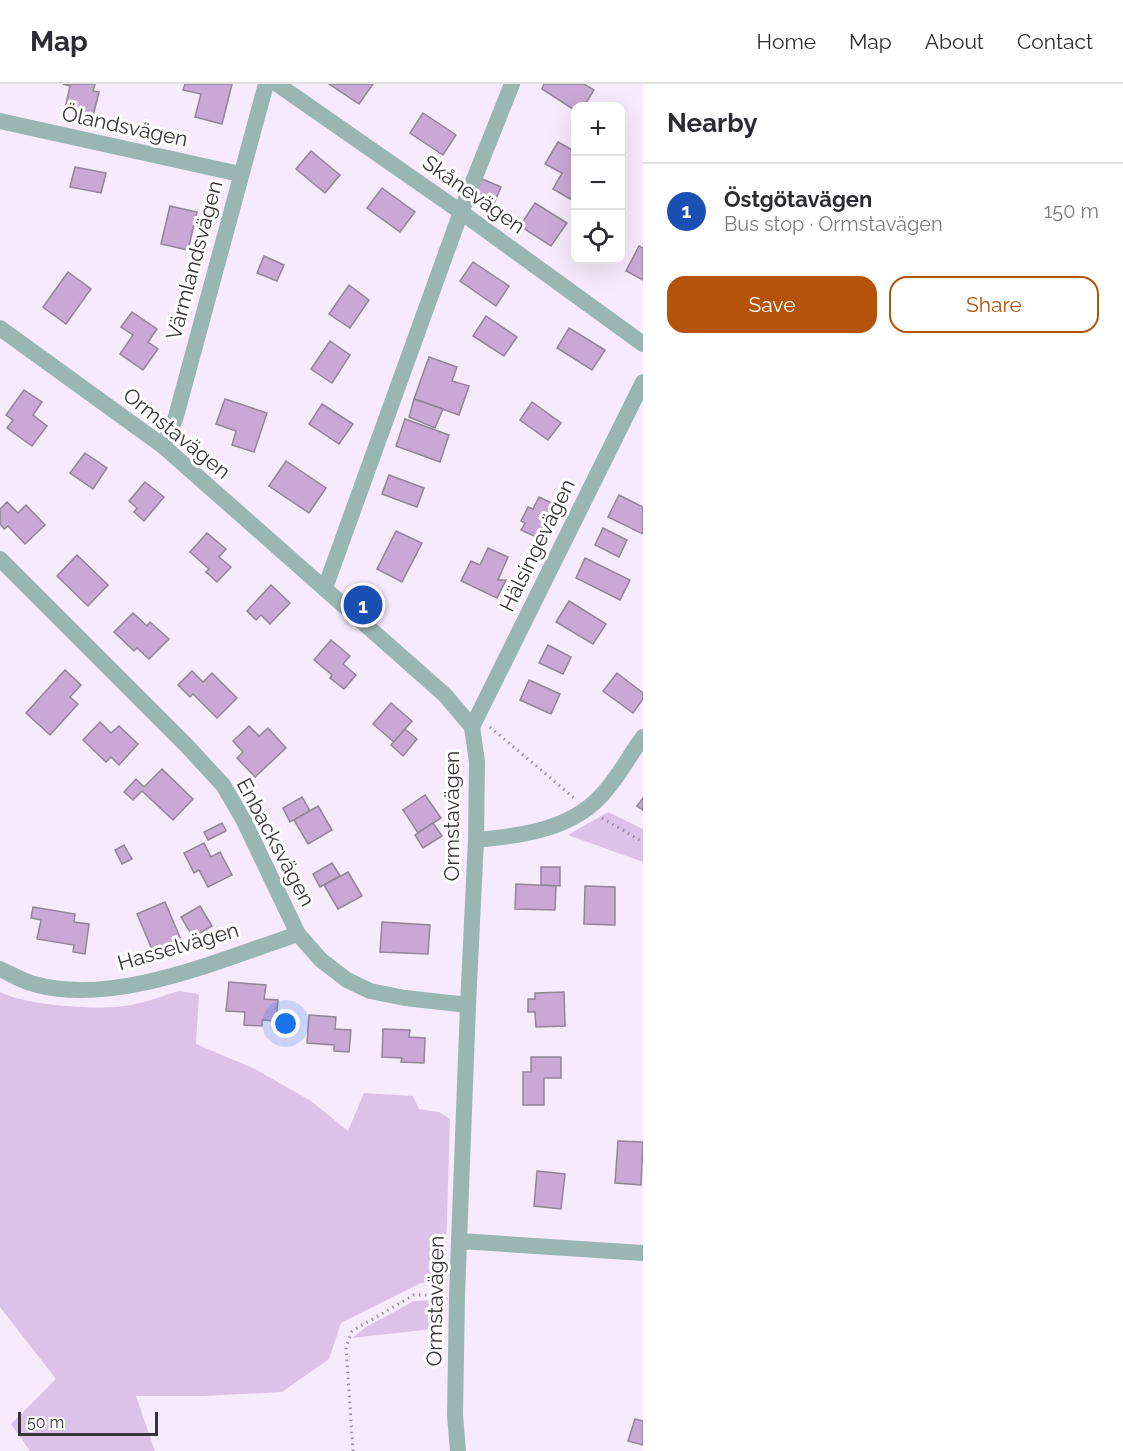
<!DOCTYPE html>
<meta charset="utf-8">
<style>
body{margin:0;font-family:Raleway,sans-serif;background:#f7f7f7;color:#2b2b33}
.controls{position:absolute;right:18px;top:18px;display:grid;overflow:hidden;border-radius:12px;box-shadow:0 6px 24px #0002}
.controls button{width:54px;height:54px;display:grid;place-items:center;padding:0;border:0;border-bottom:2px solid #e1e1e2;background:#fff;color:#2b2b33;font:30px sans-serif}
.scale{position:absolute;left:18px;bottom:15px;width:140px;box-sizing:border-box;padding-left:6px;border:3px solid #38333a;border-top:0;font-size:16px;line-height:21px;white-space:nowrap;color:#38333a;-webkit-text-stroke:4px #fff;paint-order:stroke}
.you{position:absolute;left:286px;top:940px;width:21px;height:21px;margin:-15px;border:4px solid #fff;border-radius:50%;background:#1a73e8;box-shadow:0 0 0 9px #1a73e833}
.badge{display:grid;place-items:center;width:39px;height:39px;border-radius:50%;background:#b45309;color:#fff;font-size:20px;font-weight:700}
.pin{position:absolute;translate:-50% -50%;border:3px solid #fff;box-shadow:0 2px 6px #0006}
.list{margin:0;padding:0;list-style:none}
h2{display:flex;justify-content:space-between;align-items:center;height:78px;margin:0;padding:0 24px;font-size:26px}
h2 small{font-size:20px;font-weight:400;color:#7c7c81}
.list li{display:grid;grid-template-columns:39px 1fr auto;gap:18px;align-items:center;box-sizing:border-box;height:96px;padding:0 24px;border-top:2px solid #e1e1e2}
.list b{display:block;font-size:22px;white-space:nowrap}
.list p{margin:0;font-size:20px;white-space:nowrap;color:#7c7c81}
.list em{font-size:20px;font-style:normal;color:#7c7c81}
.actions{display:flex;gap:12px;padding:18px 24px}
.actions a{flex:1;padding:14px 0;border:2px solid #b45309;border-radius:18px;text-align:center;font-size:21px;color:#b45309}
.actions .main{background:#b45309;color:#fff}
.icon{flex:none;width:33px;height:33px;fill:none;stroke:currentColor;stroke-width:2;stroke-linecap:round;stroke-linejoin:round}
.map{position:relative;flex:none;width:643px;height:1367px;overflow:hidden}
header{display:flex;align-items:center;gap:36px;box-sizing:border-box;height:84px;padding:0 30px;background:#fff;border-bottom:2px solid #e1e1e2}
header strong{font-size:28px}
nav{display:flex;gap:33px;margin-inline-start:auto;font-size:21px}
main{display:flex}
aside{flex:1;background:#fff}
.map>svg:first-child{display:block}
</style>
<header>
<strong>Map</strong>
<nav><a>Home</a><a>Map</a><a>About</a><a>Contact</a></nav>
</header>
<main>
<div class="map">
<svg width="643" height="1367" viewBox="0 0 643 1367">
<rect width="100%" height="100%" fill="#f7eafc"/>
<g fill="#dcc2e6">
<path d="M608,728L643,745V778L568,751Z"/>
<path d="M179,907L199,910L196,960L255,985L311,1017L348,1047L364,1009L413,1012L419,1025L439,1028L450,1035L445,1199H421L341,1239L329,1275L282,1308L203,1312H136L155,1367H30L11,1340L56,1295L0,1223V908C26,921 86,925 116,923C136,922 159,913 179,907Z"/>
<path d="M432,1216L439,1220L441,1244L352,1254L366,1243L414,1217Z"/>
</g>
<g fill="#c9a8d5" stroke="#918596" stroke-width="1.5">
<path d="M63,0H95L93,7L99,8L93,32L65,25L70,2Z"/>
<path d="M185,0H232L222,40L195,33L201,10L183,6Z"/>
<path d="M329,0H373L359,20Z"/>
<path d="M544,0H584L594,6L584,22H576V27L542,5Z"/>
<path d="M423,29L456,51L443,71L410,49Z"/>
<path d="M558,58L576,68V106L570,115L553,105L562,89L545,80Z"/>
<path d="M311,67L340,91L325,109L296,85Z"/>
<path d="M75,83L106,89L101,109L70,103Z"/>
<path d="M482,95L501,103L493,122L474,114Z"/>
<path d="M382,104L415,128L400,148L367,124Z"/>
<path d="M535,119L567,139L551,162L520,142Z"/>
<path d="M170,122L197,128L188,166L161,160Z"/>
<path d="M639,162L643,164V196L626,187Z"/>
<path d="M264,172L284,181L277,197L257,189Z"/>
<path d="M473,178L509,202L496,222L460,197Z"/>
<path d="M68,188L91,205L66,240L43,223Z"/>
<path d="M349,201L369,216L350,244L329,230Z"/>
<path d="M132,228L157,245L148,258L158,265L143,286L120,270L133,251L121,243Z"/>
<path d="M486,232L517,253L504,272L473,252Z"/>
<path d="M569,244L605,266L592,286L557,264Z"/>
<path d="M330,257L350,271L332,299L311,285Z"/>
<path d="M429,273L457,283L452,297L469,302L459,331L414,315Z"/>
<path d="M24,306L42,318L33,331L47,342L32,362L7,344L13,336L6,331Z"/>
<path d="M225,315L267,329L254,368L232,361L236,347L216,340Z"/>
<path d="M414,315L443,325L435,344L409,333Z"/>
<path d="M532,318L561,339L548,356L520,336Z"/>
<path d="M322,320L353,340L339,360L309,340Z"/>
<path d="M405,335L449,351L440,378L396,362Z"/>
<path d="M85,369L107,384L93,405L70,389Z"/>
<path d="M286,377L326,404L309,429L269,402Z"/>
<path d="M389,391L424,404L417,423L382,410Z"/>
<path d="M145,398L164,413L144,437L134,428L137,424L129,417Z"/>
<path d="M619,411L643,423V450L608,433Z"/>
<path d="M539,413L554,420L538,454L521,446L525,439L521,437L528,423L533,425Z"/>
<path d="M7,418L18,429L26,421L45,441L25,460L8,442L4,445L0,440V425Z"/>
<path d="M603,444L627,456L619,473L595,461Z"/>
<path d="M396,447L422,459L402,498L377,485Z"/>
<path d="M207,449L226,465L219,473L231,483L217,498L206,488L209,485L190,468Z"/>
<path d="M488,464L508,473L498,496H506L497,514L461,497L471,477L480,481Z"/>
<path d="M77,471L108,501L88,522L57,492Z"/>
<path d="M585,474L630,496L620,516L576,494Z"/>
<path d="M271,501L290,519L270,540L261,531L256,536L247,527Z"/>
<path d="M569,517L606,540L593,560L556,538Z"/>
<path d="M133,529L147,542L150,538L169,555L149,575L137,564L134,567L114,548Z"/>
<path d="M331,556L350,572L343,580L356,591L344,605L330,594L332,591L314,576Z"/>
<path d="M548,561L571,573L563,590L539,579Z"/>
<path d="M65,586L81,601L70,613L78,620L50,651L26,629Z"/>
<path d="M192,587L203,598L212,589L237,614L217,634L193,610L190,613L178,601Z"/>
<path d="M617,589L643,609V615L633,629L603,607Z"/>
<path d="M529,596L560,610L551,630L520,616Z"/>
<path d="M391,619L412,637L394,658L373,640Z"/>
<path d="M100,638L111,649L119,642L138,660L119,681L111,673L106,678L83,656Z"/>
<path d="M249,642L259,652L268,644L286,664L255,693L237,674L243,668L233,657Z"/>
<path d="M405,645L417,655L403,672L391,661Z"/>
<path d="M162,685L193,715L173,736L142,707L133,716L124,708L136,695L144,703Z"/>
<path d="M425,711L441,734L418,749L403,726Z"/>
<path d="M302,713L310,727L290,738L283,724Z"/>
<path d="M643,714V726L637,722Z"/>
<path d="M318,722L332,746L308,760L294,736Z"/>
<path d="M222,739L226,747L208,756L204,748Z"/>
<path d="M433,739L442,752L423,764L415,751Z"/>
<path d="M204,759L211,773L220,768L232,791L208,803L199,786L194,789L184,769Z"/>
<path d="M124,761L132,775L122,780L115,766Z"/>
<path d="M332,779L340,792L320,803L313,790Z"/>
<path d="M541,783H560V802L541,801Z"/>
<path d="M348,788L362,812L338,825L324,801Z"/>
<path d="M516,800L556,802L555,826L515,825Z"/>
<path d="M585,802L615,803V841L584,840Z"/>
<path d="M165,818L182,858L154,870L137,830Z"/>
<path d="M200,822L212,842L193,853L181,833Z"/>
<path d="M33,823L75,830L74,838L89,840L85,870L73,868L74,861L37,855L41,836L31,834Z"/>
<path d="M382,838L430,841L428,870L380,868Z"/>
<path d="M229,898L266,901L264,915L278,916L276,937L262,936V942L244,941L245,928L226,927Z"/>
<path d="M564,908L565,942L536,943L535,928H528V915H535V909Z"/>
<path d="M309,931L336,933L335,945L351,946L349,968L334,967V961L307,959Z"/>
<path d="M383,945L410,946L409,953L425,954L424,979L401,978L402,974L382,973Z"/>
<path d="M531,973H561V994H544V1021H523V988H531Z"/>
<path d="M618,1057L643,1058L641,1101L615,1099Z"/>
<path d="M537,1087L565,1090L561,1125L534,1122Z"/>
<path d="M635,1335L643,1337V1361L628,1357Z"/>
</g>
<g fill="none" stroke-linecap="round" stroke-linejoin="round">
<g stroke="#99909d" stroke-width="3" stroke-dasharray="1.5 4.5" stroke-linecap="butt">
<path d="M490,643L574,714"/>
<path d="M602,734L643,758"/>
<path d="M353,1367L346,1263L352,1247L414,1211H441"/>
</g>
<g stroke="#99b6b3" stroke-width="16">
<path d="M277,0L461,128L643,260"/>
<path d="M0,37L240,90"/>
<path d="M0,244L163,362L445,611L472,643L477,678L476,756L468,921L457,1211L455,1331L458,1367"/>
<path d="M163,362L175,336L266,0"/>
<path d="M0,475L187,662L223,701L243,735L298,850L321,876L347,896L370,907L405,914L468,921"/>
<path d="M325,504L461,128L512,0"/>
<path d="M472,643L643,298"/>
<path d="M476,756C519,752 569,746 600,713C617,696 629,672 643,653"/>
<path d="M0,885C11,890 22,897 34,900C115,923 222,875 298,850"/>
<path d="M459,1157L643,1169"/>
</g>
</g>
<g text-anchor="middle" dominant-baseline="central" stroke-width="6" stroke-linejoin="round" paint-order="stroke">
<g font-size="21" fill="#38333a" stroke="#fff">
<text transform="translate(125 42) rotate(12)">Ölandsvägen</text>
<text transform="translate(474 110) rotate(35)">Skånevägen</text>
<text transform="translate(194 176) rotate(-75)">Värmlandsvägen</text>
<text transform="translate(177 349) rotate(39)">Ormstavägen</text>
<text transform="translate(537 461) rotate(-64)">Hälsingevägen</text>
<text transform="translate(451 732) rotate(-90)">Ormstavägen</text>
<text transform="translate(276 758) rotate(62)">Enbacksvägen</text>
<text transform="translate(178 862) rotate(-16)">Hasselvägen</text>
<text transform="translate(435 1217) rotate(-89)">Ormstavägen</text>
</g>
</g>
</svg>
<div class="controls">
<button>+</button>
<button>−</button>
<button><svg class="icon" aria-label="locate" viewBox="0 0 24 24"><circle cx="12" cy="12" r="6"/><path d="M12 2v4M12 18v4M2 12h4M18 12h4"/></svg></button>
</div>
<div class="scale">50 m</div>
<div class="you"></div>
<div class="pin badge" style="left:363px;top:521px;background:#1a4fb4">1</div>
</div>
<aside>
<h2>Nearby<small></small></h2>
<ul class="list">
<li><span class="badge" style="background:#1a4fb4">1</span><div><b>Östgötavägen</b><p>Bus stop · Ormstavägen</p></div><em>150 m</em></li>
</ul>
<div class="actions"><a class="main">Save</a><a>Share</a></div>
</aside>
</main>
